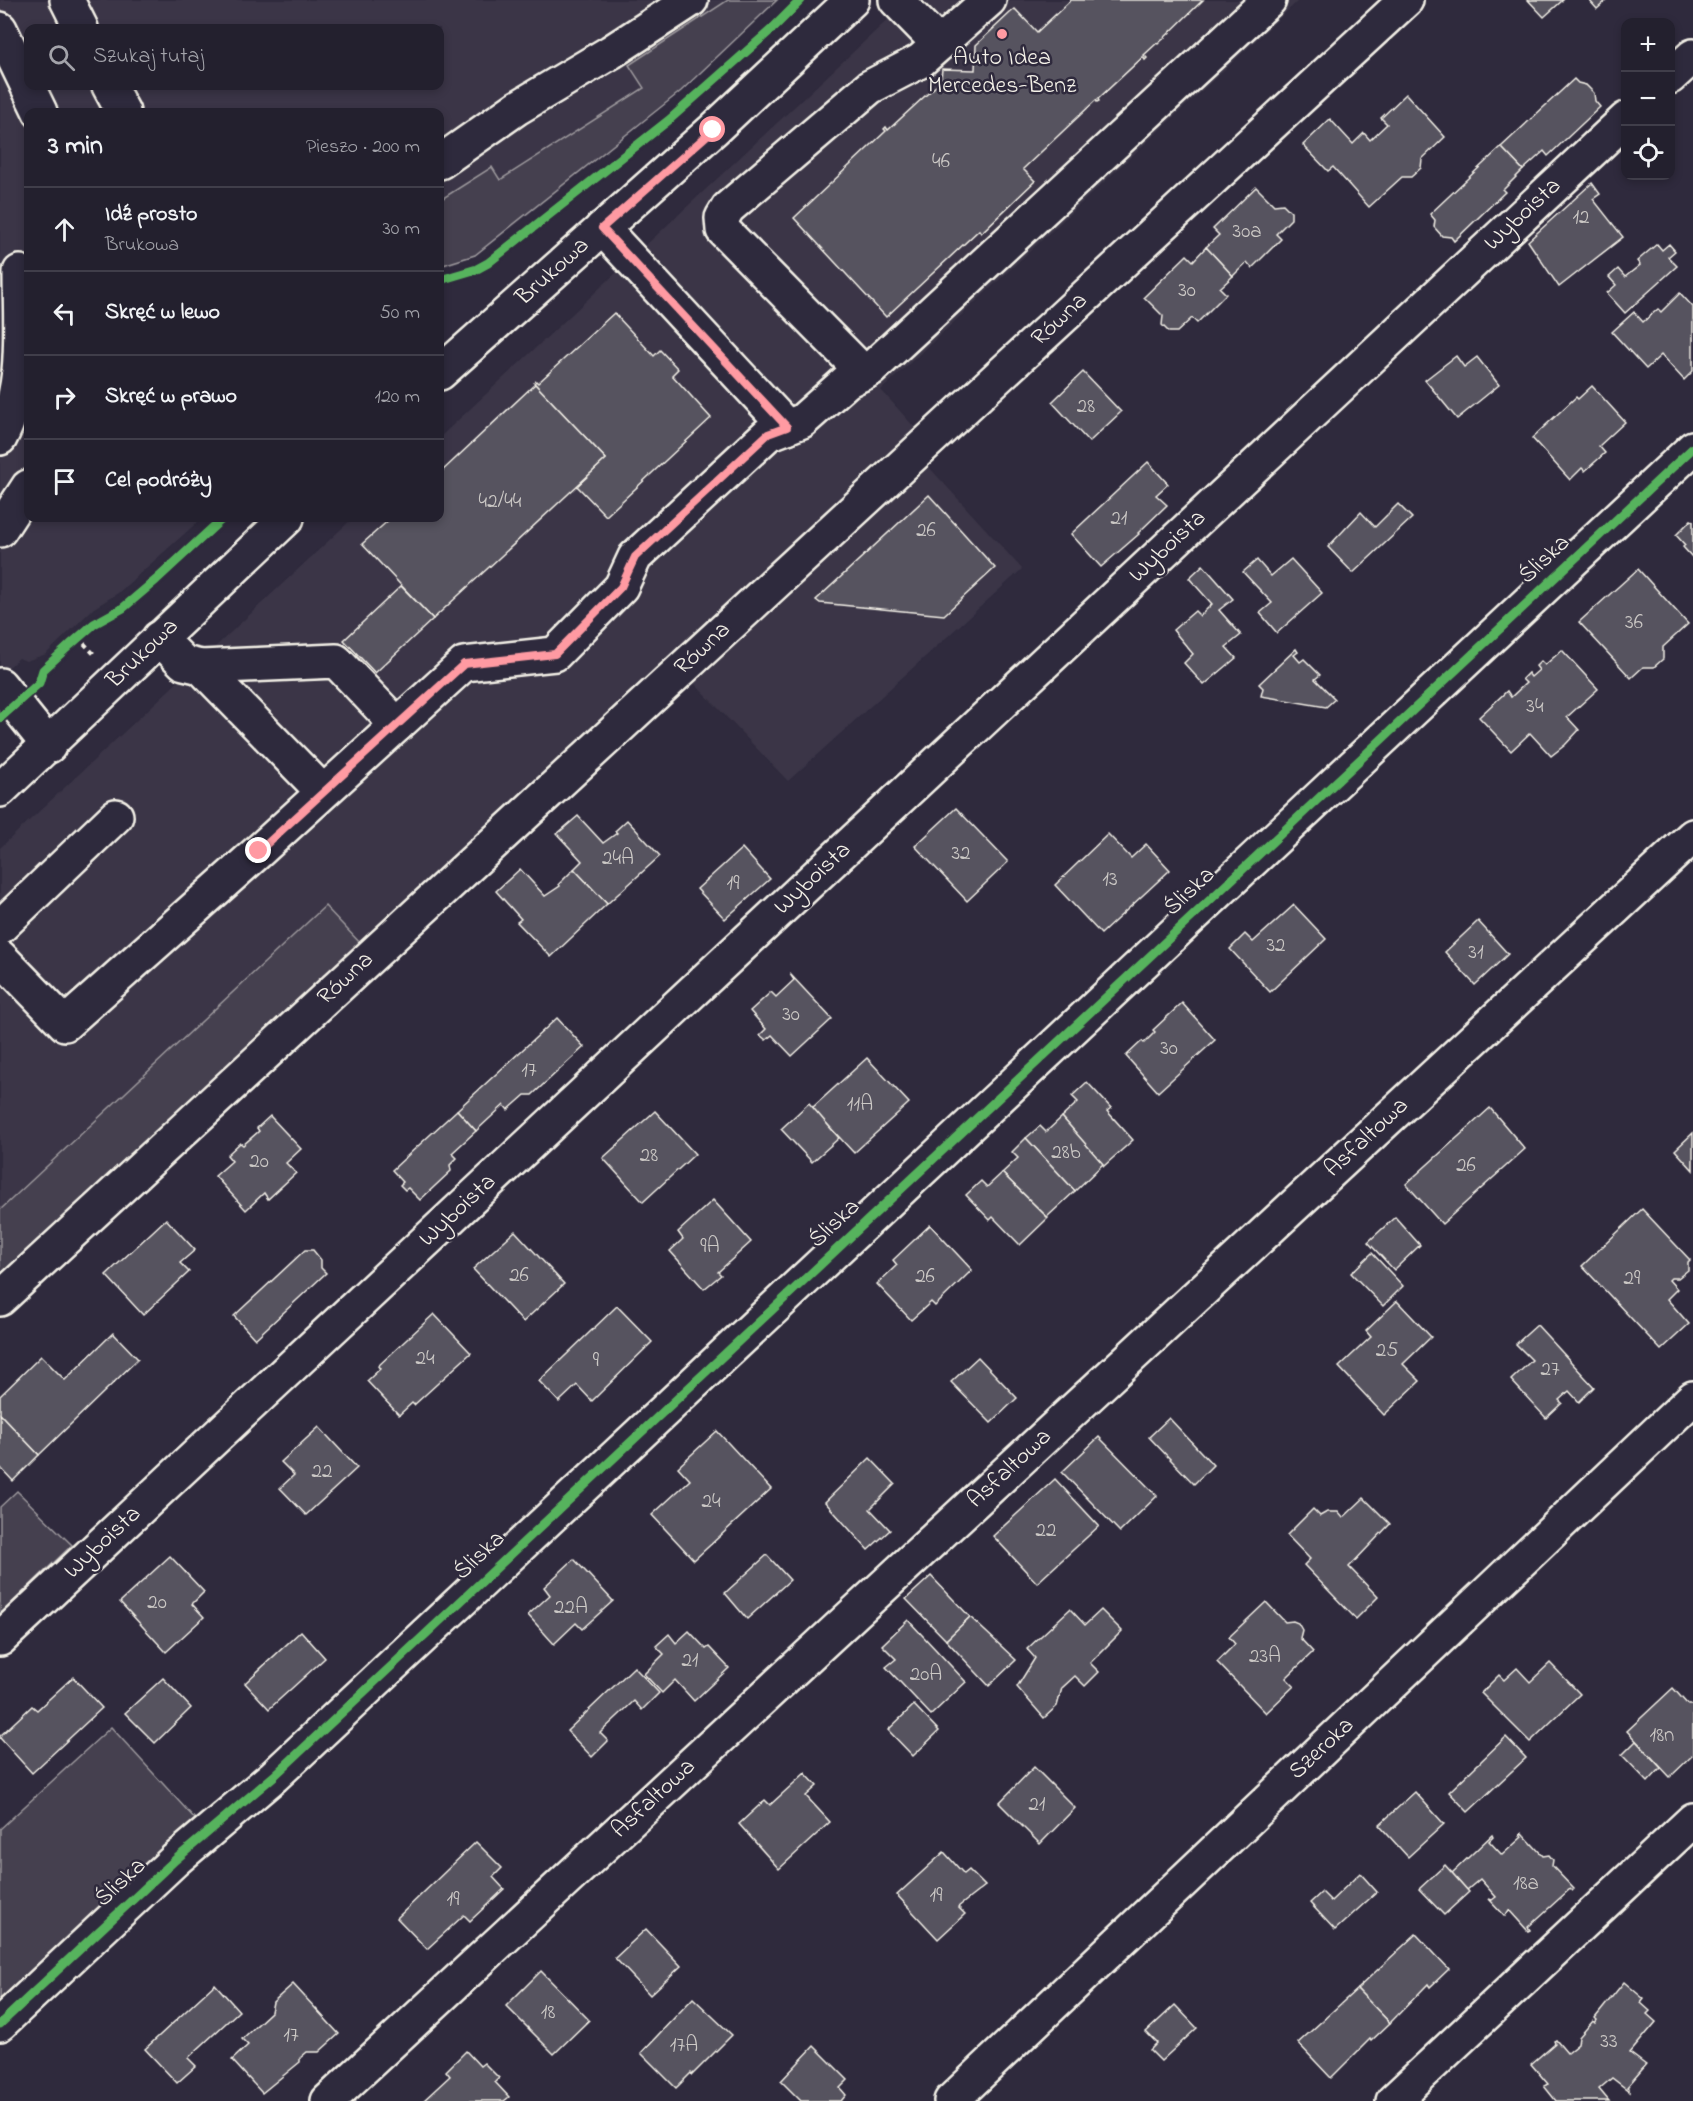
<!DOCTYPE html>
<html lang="pl">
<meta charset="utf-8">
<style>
body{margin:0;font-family:"Indie Flower",sans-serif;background:#2b2836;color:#f1f3f6}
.controls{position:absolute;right:18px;top:18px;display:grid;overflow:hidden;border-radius:12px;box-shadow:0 3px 9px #0003}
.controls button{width:54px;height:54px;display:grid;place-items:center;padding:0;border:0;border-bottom:2px solid #403e4a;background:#23202e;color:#f1f3f6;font:30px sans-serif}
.stop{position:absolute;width:18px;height:18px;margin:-14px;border:4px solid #ff9aa2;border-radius:50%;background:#fff}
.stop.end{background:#ff9aa2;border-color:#fff;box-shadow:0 2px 6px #0008}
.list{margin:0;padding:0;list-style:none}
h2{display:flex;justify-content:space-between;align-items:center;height:78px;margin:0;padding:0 24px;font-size:26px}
h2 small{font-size:20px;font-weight:400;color:#a3a3aa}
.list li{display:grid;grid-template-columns:39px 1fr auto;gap:18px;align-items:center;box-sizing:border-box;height:84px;padding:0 24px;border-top:2px solid #403e4a}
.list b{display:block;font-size:22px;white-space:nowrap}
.list p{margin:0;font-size:20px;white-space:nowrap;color:#a3a3aa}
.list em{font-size:20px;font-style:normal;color:#a3a3aa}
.icon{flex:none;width:33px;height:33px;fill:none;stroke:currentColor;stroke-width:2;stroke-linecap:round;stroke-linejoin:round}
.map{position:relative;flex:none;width:1693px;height:2101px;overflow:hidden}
.search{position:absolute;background:#23202e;box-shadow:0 3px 9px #0003;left:24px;top:24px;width:420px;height:66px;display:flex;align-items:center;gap:15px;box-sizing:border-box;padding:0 21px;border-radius:12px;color:#a3a3aa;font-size:22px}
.panel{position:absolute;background:#23202e;box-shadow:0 3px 9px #0003;left:24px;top:108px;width:420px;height:414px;border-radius:12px}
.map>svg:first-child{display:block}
</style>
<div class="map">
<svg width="1693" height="2101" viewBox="0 0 1693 2101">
<rect width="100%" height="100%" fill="#2f2a3d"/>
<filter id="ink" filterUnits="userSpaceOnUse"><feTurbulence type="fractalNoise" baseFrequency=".0167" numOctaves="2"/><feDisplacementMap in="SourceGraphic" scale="12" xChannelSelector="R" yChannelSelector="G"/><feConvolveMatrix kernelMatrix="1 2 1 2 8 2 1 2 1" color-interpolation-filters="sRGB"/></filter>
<g filter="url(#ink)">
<g fill="#3b3647" fill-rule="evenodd">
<path d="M0,0H779L682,91L510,229L475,256L440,268V112H28V518H202L118,593L94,608L46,654L26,661L19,658L0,675ZM28,28H440V86H28Z"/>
<path d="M909,0H1299L881,390L916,429L362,945L325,906L0,1210V848L353,518H440V437Z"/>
<path d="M927,465L1022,569L788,781L692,681Z"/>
</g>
<g fill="#454050" stroke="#9c989c" stroke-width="1.5">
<path d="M728,0H777L681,91L475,255L440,266V200L492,167L500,180L644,88L629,65Z"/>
<path d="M325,906L362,945L0,1284V1210Z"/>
<path d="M17,1491L72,1545L0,1614V1507Z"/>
<path d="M111,1727L196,1820L0,2000V1829Z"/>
</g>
<g fill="#56525f" stroke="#f4f1e8" stroke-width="1.5">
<path d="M1071,0H1203L1158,44L1157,43L1144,55L1147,58L1145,60L1143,57L1098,99L1099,101L1097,102L1096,100L1023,169L1035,181L981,233L979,230L886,317L794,218L886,131L884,129L886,127L888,130L938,84L941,79L942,69L975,70L976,45L1010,13L1015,9L1037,32Z"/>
<path d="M1528,0H1563L1544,17Z"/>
<path d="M1589,0H1607L1597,9Z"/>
<path d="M1574,79L1578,83L1586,85L1594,93L1595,101L1600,107L1548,156L1544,151L1523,170L1501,147Z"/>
<path d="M1406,94L1445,137L1422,159L1421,168L1411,177H1402L1369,207L1333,167L1328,171L1303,145L1330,119L1353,144L1364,133L1370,140L1387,124L1381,118Z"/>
<path d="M1501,147L1523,170L1503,190L1505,192L1454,241L1451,237L1442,236L1434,227L1435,220L1430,214Z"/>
<path d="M1592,183L1600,194L1593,199L1623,237L1559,287L1528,241Z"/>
<path d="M1256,187L1274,205L1283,204L1291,212V219L1276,234L1281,239L1252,268L1247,262L1233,276L1206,247L1219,235L1213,229Z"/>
<path d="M1657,244L1662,250L1669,244L1675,251L1668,257L1677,266L1625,313L1607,293L1616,285L1609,277L1618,269L1625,277L1640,265L1637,261Z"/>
<path d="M1206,247L1233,276L1220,288L1226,294L1197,323L1192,318L1177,332H1169L1162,325L1163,316L1144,297L1187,255L1193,261Z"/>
<path d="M1680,293L1693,307V371L1684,380L1661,355L1646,369L1612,332L1634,312L1643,322L1658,309L1661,312Z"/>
<path d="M614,313L654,356L660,350L678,369L672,375L711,418L606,516L577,486L606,459L534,383L536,381L538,383Z"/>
<path d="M1456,356L1464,367L1477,357L1499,385L1457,419L1425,380Z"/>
<path d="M1083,372L1121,412L1089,442L1052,402Z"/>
<path d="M535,384L606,459L433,619L362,544L391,518H440V473Z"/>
<path d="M1592,386L1625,422L1599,446L1605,453L1585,471L1582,468L1570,480L1532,438L1576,397L1578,399Z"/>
<path d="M1148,462L1168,484L1156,495L1167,505L1138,533L1139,534L1101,567L1071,534Z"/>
<path d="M929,495L995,568L944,615L820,603L816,600Z"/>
<path d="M1398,504L1412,518L1353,573L1328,547L1361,512L1375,527Z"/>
<path d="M1691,520L1693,521V558L1683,547L1685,545L1676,535Z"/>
<path d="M1291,559L1322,593L1277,633L1260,613L1272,603L1243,572L1257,560L1271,576Z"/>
<path d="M1203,565L1233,599L1219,610L1241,635L1226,647L1236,658L1204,685L1184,663L1193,654L1173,630L1195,611L1200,616L1212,604L1189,578Z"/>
<path d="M1638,569L1688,624L1663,647V659L1654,667H1643L1631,678L1579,622Z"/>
<path d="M401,586L433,619L375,673L344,640Z"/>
<path d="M1296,649L1298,652L1294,655L1300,662L1304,659L1320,675L1315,679L1335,699L1326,707L1261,696L1263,688L1259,684Z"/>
<path d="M1562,650L1598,689L1567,717L1579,730L1565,745L1551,756L1530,733L1511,751L1479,717L1507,691L1511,697L1526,683L1522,679L1528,673L1531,677L1539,670L1536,666L1541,661L1545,665Z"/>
<path d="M956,808L1008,862L967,901L915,846Z"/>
<path d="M578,816L603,843L617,833L615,831L627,820L660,856L607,904L574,869L582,861L557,834Z"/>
<path d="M1108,834L1131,858L1146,844L1170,870L1101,934L1055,885Z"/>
<path d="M742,848L770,879L725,919L697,889Z"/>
<path d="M520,869L545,896L560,886L559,884L574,869L607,904L551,957L517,922L521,919L496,891Z"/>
<path d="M1294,905L1326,939L1270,992L1230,949L1245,934L1253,942Z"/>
<path d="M1478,921L1508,954L1475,985L1445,952Z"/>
<path d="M790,974L832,1019L792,1056L772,1035L766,1040L760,1035L766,1029L750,1011L771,992L776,997L794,980Z"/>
<path d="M1182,1003L1215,1040L1158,1092L1126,1056L1142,1041L1144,1043L1155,1032L1153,1030Z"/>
<path d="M557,1018L584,1047L532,1095H525L508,1110L504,1105L476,1131L457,1110Z"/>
<path d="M867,1058L909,1103L854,1153L812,1108Z"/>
<path d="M1087,1082L1111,1108L1107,1111L1133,1140L1104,1166L1062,1117L1078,1102L1072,1096Z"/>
<path d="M809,1103L839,1138L812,1162L781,1129Z"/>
<path d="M1490,1108L1525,1149L1442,1224L1406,1184Z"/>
<path d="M457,1110L476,1131L452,1153L457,1158L450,1165L451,1171L420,1200L408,1188L405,1190L400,1185L403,1182L392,1170Z"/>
<path d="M655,1111L695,1154L643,1202L603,1158Z"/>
<path d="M270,1116L301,1149L286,1163L296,1173L268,1199L264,1193L246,1210L215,1176L232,1161L227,1155L240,1143L243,1145L259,1131L257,1128Z"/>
<path d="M1062,1117L1103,1164L1075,1191L1026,1138L1040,1126L1046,1132Z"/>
<path d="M1693,1133V1170L1675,1150Z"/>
<path d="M1026,1138L1075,1191L1047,1217L1002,1173L1018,1158L1012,1152Z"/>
<path d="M1002,1173L1048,1218L1020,1245L993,1217L990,1220L966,1195L981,1181L987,1187Z"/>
<path d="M713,1200L751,1242L718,1272L721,1275L704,1289L670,1251L683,1239L678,1232Z"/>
<path d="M1642,1209L1690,1260L1688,1262V1270L1678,1278H1671L1669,1280L1677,1289L1667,1299L1689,1324L1661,1350L1582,1266Z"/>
<path d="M1395,1217L1420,1245L1394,1270L1368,1242Z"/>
<path d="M166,1219L195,1250L180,1263L189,1272L143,1315L106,1275Z"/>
<path d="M930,1225L972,1270L935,1306L931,1302L911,1320L877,1284L897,1265L893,1260Z"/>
<path d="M515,1231L564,1284L523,1322L473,1269Z"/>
<path d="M305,1250H313L321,1260V1268L326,1273L255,1339L234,1316Z"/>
<path d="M1372,1253L1403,1286L1383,1306L1351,1273Z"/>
<path d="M1397,1301L1431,1337L1403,1364L1420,1381L1384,1415L1339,1367L1371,1337L1366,1331Z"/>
<path d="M617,1306L652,1342L592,1401L577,1385L559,1402L539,1381Z"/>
<path d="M434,1314L471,1353L414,1405L412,1403L399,1415L367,1381L380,1369L378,1366Z"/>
<path d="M1537,1325L1594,1387L1579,1402L1569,1391L1559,1400L1562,1403L1546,1418L1511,1380L1532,1360L1516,1344Z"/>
<path d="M113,1333L138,1359L39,1455L0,1414V1396L41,1356L65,1380Z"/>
<path d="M978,1357L1017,1398L991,1423L951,1382Z"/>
<path d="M0,1414L39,1455L13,1481L0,1467Z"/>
<path d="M1169,1418L1213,1465L1194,1484L1149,1437Z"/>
<path d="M319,1427L357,1468L306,1515L280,1488L294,1475L281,1462Z"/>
<path d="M717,1431L771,1489L694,1560L652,1515L690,1480L678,1467Z"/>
<path d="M1099,1437L1157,1496L1120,1532L1062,1472Z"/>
<path d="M870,1458L895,1484L870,1509L890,1530L868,1550L825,1502Z"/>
<path d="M1055,1479L1099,1526L1037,1583L993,1536Z"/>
<path d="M1364,1498L1390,1524L1349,1567L1378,1597L1356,1619L1304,1565L1310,1559L1287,1535L1313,1509L1320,1516L1327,1512H1338L1343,1518Z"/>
<path d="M767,1555L790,1580L747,1619L725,1593Z"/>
<path d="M170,1556L204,1592L192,1604L204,1617L166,1652L120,1602Z"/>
<path d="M574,1559L613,1601L582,1629L576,1623L554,1644L528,1615L550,1595L544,1587Z"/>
<path d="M931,1576L970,1617L946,1640L906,1599Z"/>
<path d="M1266,1602L1285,1622L1293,1621L1298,1623L1302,1630L1300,1638L1313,1652L1286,1678L1294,1686L1266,1713L1217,1662L1235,1644L1229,1637Z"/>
<path d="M1070,1609L1085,1625L1101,1610L1122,1631L1090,1663L1099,1672L1085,1686L1075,1676L1062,1688L1057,1706L1044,1718L1017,1687L1035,1658L1027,1649Z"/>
<path d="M970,1617L1016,1660L989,1686L946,1640Z"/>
<path d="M908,1620L966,1682L931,1715L886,1667L896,1659L882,1645Z"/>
<path d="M301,1631L325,1658L269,1709L245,1683Z"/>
<path d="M689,1631L706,1649L709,1647L729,1668L694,1701L675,1680L662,1693L644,1674L664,1654L656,1646L669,1634L676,1643Z"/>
<path d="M1550,1663L1580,1694L1530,1742L1481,1693L1499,1675L1504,1680L1517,1668L1530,1682Z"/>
<path d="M634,1667L659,1693L642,1710L634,1701L600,1733L608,1741L592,1757L567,1731Z"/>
<path d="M73,1677L102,1708L32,1773L0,1738V1736L32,1706L37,1710Z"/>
<path d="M163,1678L191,1708L155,1743L125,1713Z"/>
<path d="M1673,1688L1688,1705H1693V1755L1670,1777L1627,1731Z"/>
<path d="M914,1705L939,1731L913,1756L888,1730Z"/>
<path d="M1506,1737L1526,1758L1468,1812L1449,1792Z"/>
<path d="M1636,1741L1661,1768L1648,1782L1622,1755Z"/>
<path d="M1034,1767L1075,1808L1040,1844L999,1803Z"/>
<path d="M805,1773L817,1786L806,1796L830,1822L779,1869L739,1824L765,1800L770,1805Z"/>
<path d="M1415,1792L1444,1824L1408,1857L1379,1825Z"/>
<path d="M1522,1833L1543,1856L1549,1855L1553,1860L1552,1866L1574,1889L1572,1891L1570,1889L1528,1927L1530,1930L1528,1931L1509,1910L1505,1916L1489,1899L1492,1900L1496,1897L1480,1879L1467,1890L1452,1873L1492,1835L1493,1837L1489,1841L1502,1855L1522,1837L1520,1835Z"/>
<path d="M476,1842L502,1868L493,1877L504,1889L470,1921L464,1915L427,1949L397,1918Z"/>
<path d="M944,1852L964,1874L969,1870L985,1886L958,1907L965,1914L938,1939L897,1895Z"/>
<path d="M1445,1865L1469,1892L1444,1915L1419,1889Z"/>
<path d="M1360,1873L1377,1892L1335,1930L1310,1903L1322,1892L1331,1901Z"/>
<path d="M646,1929L681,1966L650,1995L615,1958Z"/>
<path d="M1416,1934L1449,1969L1430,1987L1428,1984L1390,2023L1357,1989Z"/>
<path d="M541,1971L589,2020L554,2054L506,2006Z"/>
<path d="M1624,1982L1644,1999L1641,2003L1650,2011L1647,2014L1656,2022L1630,2053L1646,2065L1627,2087L1629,2088V2091L1612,2078L1599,2089L1609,2101H1556L1544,2086L1548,2084L1531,2064L1555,2043L1554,2041L1556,2040L1567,2053L1578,2044L1579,2037L1593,2021L1595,2023L1597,2020L1595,2018Z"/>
<path d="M215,1984L239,2011L188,2058L196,2066L177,2083L145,2049Z"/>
<path d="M293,1984L339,2034L319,2052H307L300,2058V2062L262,2093L232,2060L248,2045L242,2039L271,2012L273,2002Z"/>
<path d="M1357,1989L1390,2023L1371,2041L1370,2039L1331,2078L1298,2043Z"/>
<path d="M693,1998L732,2035L692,2075L691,2073L676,2088L641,2053Z"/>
<path d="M1175,2005L1197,2028L1161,2061L1150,2050L1157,2043L1146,2032Z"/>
<path d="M814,2046L848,2080L840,2088L846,2095L841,2101H801L781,2081Z"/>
<path d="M466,2051L480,2066L484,2063L499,2078L495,2082L509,2097L504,2101H423L450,2076L446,2071Z"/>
</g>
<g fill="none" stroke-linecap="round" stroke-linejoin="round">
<defs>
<g id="minor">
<path d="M67,0L81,28"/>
<path d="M896,0L939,44"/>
<path d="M0,29L40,112"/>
<path d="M1670,77L1693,56"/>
<path d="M109,86L123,112"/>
<path d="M440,162L517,108L611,52L691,0"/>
<path d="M602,228L787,427"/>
<path d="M440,373L713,130L852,0"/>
<path d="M864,373L723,230L722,218L728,208L870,87L920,61L989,0"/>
<path d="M0,438C27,387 20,328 20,272"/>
<path d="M0,530L28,487"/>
<path d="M159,638L184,663L201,667L336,661L397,725"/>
<path d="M201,667L323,792"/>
<path d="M0,685L49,746"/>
<path d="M0,790L287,518"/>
<path d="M0,927L116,816"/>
<path d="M0,957L65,1024L259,851L464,664L555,654L621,587L635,557L768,434L802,421L847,381L871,369L1269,0"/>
<path d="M0,1299L1406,0"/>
<path d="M0,1639L1626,119"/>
<path d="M0,2024L175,1860L274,1776L1693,448"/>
<path d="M328,2101L1693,836"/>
<path d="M951,2101L1693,1398"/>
<path d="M1393,2101L1693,1820"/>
</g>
</defs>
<use href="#minor" stroke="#f4f1e8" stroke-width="38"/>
<path stroke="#f4f1e8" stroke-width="4" stroke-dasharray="4.5 4.5" stroke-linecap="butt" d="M78,637L94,654"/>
<use href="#minor" stroke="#2f2a3d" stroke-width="33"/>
<defs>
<g id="cycleway">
<path d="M440,280L477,269L488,263L669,120L773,28L801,0"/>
<path d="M0,718L39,683L43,670L70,645L94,624L123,608L156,580L223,518"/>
<path d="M0,2024L175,1860L274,1776L1693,448"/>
</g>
</defs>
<use href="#cycleway" stroke="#2f2a3d" stroke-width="13"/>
<use href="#cycleway" stroke="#56b35d" stroke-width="9"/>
</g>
</g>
<g fill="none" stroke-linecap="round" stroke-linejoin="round" filter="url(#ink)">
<path stroke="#ff9aa2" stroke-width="8" d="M259,851L464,664L555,654L621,587L635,557L768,434L787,427L602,228L713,130"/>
</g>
<circle fill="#ff9aa2" stroke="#2f2a3d" stroke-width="2" cx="1002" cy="34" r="6"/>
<g text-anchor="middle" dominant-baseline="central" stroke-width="5" stroke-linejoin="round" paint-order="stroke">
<g font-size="21" fill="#ccc9c6">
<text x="941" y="162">46</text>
<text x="1581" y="218">12</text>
<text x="1247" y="232">30a</text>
<text x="1187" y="291">30</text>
<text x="1086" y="407">28</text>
<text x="500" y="502">42/44</text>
<text x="1119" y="519">21</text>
<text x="926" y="531">26</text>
<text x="1634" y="623">36</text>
<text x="1535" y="707">34</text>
<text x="961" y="854">32</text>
<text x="618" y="859">24A</text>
<text x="1110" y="880">13</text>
<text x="733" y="884">19</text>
<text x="1276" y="946">32</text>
<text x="1476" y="953">31</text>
<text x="791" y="1015">30</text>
<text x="1169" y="1049">30</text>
<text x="529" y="1071">17</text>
<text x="860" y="1105">11A</text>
<text x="1066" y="1153">28b</text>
<text x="649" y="1156">28</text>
<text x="259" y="1162">20</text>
<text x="1466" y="1166">26</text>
<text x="710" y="1247">9A</text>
<text x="519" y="1276">26</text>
<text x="925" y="1277">26</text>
<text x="1632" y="1279">29</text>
<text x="1387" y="1351">25</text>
<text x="425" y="1359">24</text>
<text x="596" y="1361">9</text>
<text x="1550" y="1370">27</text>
<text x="322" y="1472">22</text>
<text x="711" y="1502">24</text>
<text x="1046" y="1531">22</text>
<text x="157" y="1603">20</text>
<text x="571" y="1608">22A</text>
<text x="1265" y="1657">23A</text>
<text x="690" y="1661">21</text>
<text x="926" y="1675">20A</text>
<text x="1662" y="1736">18n</text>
<text x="1037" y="1805">21</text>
<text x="1526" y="1884">18a</text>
<text x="936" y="1896">19</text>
<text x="453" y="1900">19</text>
<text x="548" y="2013">18</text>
<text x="291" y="2036">17</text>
<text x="1609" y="2042">33</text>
<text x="684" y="2046">17A</text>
</g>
<g font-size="24" fill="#f4f1e8" stroke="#2f2a3d">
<text x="1002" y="58">Auto Idea<tspan x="1002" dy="28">Mercedes-Benz</tspan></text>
</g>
<g font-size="24" fill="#f4f1e8" stroke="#2f2a3d">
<text transform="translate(1523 215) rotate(-43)">Wyboista</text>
<text transform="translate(553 272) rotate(-42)">Brukowa</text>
<text transform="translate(1060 320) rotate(-43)">Równa</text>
<text transform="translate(1168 547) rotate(-43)">Wyboista</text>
<text transform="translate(1545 560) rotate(-43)">Śliska</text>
<text transform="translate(703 649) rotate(-43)">Równa</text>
<text transform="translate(143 654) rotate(-44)">Brukowa</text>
<text transform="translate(813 879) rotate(-43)">Wyboista</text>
<text transform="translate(1190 892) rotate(-43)">Śliska</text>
<text transform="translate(346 979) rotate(-43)">Równa</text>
<text transform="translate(1367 1138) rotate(-43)">Asfaltowa</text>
<text transform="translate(458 1211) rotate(-43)">Wyboista</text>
<text transform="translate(835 1224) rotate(-43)">Śliska</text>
<text transform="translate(1010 1469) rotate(-43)">Asfaltowa</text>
<text transform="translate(103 1543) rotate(-43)">Wyboista</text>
<text transform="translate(480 1556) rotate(-43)">Śliska</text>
<text transform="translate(1322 1749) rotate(-43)">Szeroka</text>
<text transform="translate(654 1799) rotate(-43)">Asfaltowa</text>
<text transform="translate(121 1883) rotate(-43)">Śliska</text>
</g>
</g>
</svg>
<div class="controls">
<button>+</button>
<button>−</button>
<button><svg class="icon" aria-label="locate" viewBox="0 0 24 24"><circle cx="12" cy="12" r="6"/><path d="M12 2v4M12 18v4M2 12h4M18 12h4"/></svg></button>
</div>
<div class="stop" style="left:713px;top:130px"></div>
<div class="stop end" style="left:259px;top:851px"></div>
<div class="search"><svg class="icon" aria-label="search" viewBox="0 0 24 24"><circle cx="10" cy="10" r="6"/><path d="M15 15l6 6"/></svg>Szukaj tutaj</div>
<section class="panel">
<h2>3 min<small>Pieszo · 200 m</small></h2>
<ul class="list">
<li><svg class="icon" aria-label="ahead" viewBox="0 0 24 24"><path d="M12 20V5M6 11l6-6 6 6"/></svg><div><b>Idź prosto</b><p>Brukowa</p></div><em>30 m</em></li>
<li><svg class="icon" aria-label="left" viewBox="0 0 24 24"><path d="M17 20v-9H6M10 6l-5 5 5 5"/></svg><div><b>Skręć w lewo</b></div><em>50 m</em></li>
<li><svg class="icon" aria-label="right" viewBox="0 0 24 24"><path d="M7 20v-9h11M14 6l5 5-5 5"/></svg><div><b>Skręć w prawo</b></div><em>120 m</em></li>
<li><svg class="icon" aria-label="arrive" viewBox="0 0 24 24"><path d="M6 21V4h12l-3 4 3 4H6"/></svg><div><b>Cel podróży</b></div></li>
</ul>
</section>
</div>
